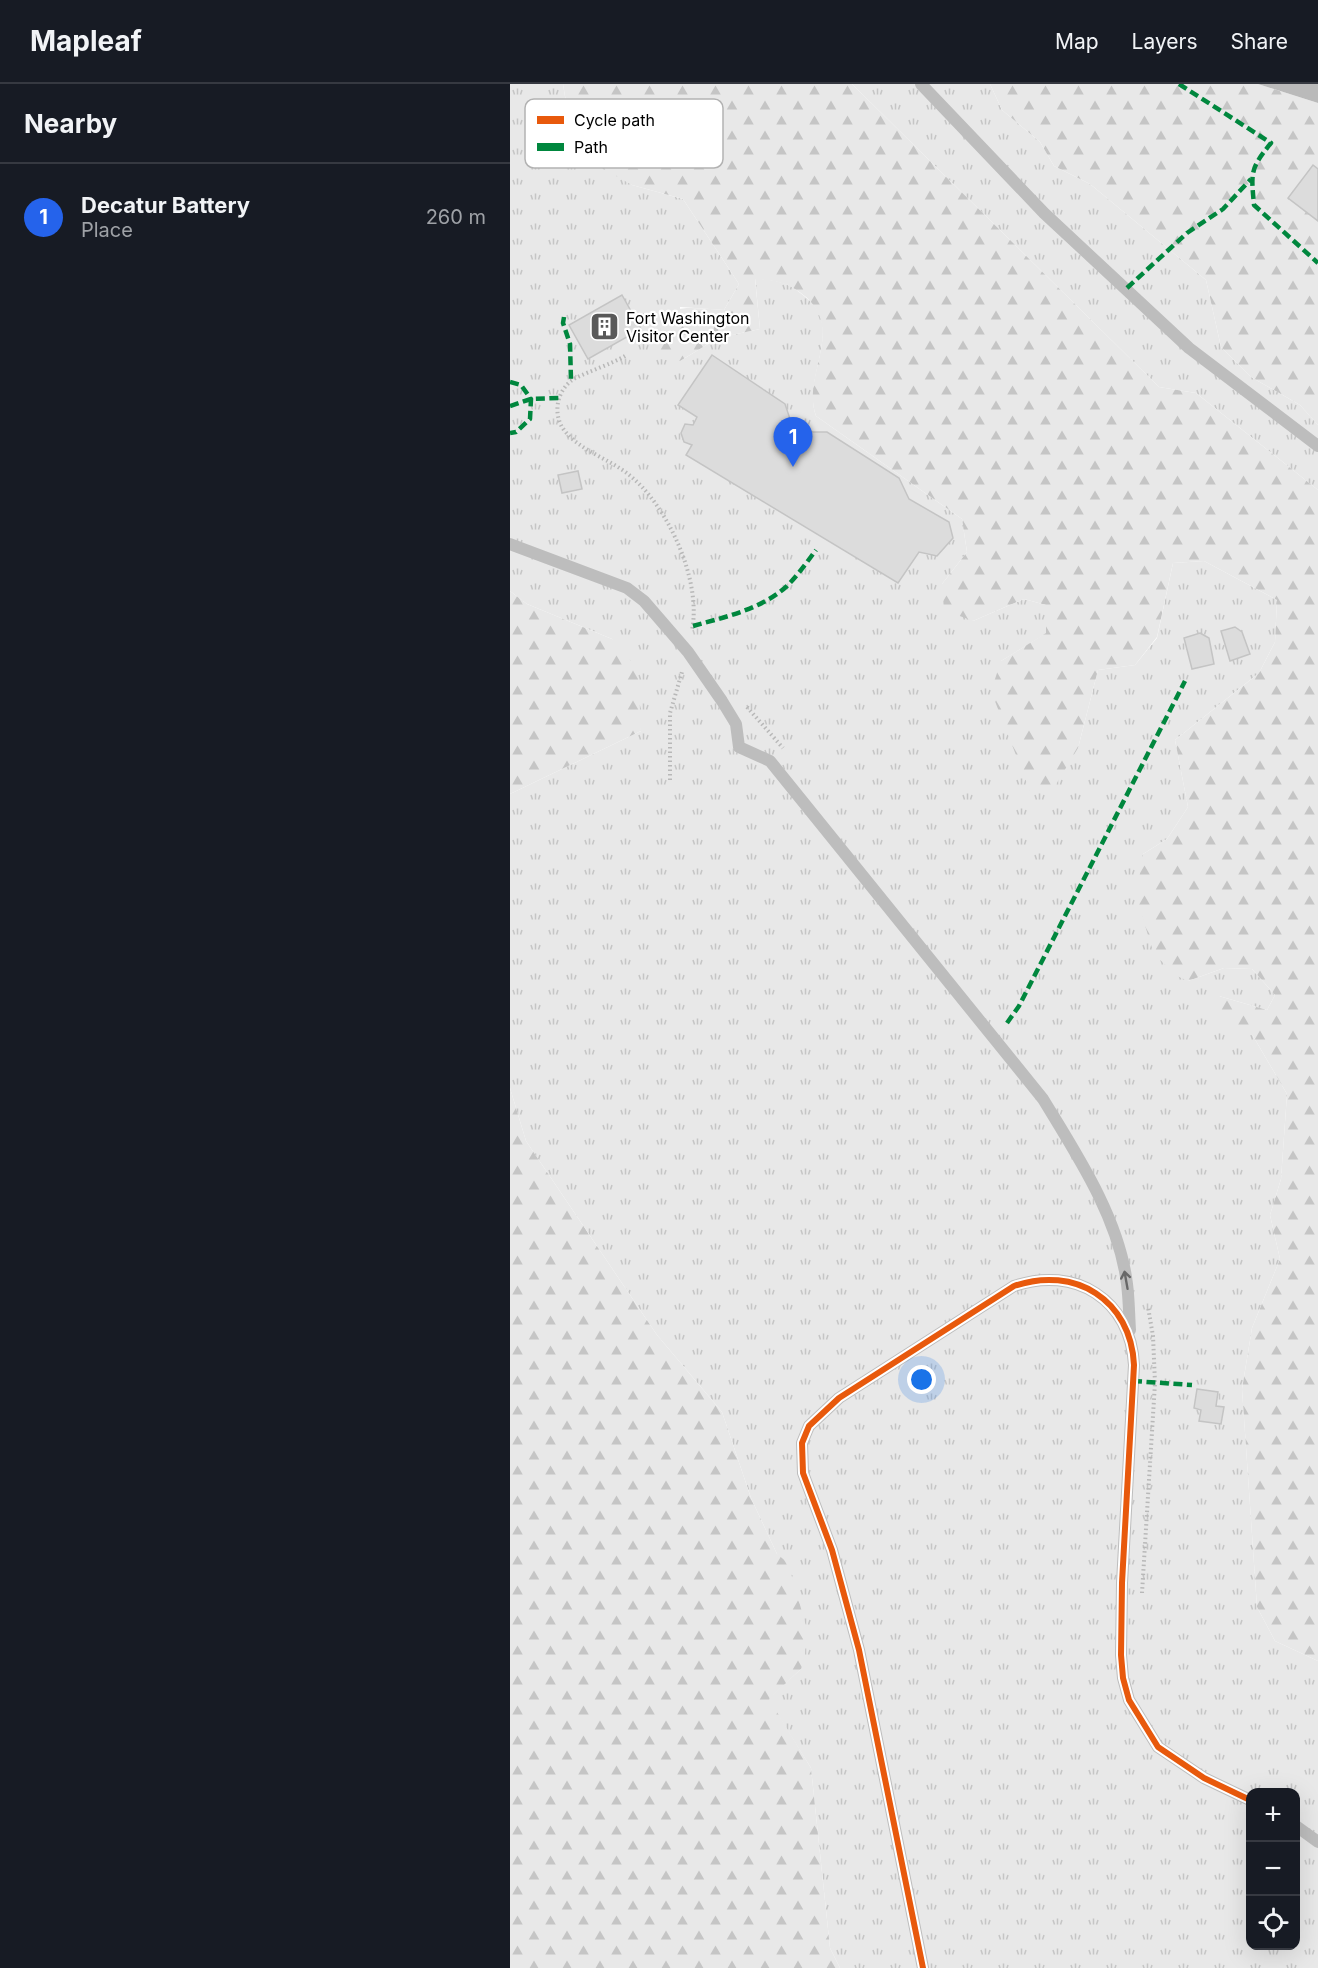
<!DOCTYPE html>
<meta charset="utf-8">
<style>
body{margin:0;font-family:Inter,sans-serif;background:#242831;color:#f1f3f6}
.controls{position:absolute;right:18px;bottom:18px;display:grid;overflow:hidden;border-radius:12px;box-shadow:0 6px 24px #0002}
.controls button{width:54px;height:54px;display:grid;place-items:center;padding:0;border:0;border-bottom:2px solid #363941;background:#171b24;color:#f1f3f6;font:30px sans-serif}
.you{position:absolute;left:412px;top:1296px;width:21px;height:21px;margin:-15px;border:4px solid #fff;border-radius:50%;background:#1a73e8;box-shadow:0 0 0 9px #1a73e833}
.badge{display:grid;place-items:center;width:39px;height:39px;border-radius:50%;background:#2563eb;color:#fff;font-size:20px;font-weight:700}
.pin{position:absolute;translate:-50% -50px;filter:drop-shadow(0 2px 3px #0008)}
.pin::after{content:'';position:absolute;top:32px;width:21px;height:18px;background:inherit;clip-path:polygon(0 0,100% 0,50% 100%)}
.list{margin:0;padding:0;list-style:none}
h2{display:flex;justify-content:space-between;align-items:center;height:78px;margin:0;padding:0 24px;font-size:26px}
h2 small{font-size:20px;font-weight:400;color:#9ea1a6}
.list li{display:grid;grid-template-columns:39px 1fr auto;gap:18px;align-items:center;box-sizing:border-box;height:108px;padding:0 24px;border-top:2px solid #363941}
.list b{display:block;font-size:22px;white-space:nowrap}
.list p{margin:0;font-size:20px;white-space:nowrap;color:#9ea1a6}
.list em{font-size:20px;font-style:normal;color:#9ea1a6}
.icon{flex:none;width:33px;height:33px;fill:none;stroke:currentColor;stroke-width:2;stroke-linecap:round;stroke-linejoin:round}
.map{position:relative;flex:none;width:808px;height:1884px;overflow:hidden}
header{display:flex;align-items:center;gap:36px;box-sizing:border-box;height:84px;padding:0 30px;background:#171b24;border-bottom:2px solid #363941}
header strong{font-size:28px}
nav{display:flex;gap:33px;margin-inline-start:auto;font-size:21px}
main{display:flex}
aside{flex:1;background:#171b24}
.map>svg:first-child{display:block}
</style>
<header>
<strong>Mapleaf</strong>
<nav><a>Map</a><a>Layers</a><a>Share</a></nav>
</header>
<main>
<aside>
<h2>Nearby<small></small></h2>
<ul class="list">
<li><span class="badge">1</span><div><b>Decatur Battery</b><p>Place</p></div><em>260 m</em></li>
</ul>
</aside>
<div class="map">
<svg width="808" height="1884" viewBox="0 0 808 1884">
<defs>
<pattern id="grass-tufts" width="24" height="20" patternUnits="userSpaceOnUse" patternTransform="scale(1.5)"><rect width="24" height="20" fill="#e8e8e8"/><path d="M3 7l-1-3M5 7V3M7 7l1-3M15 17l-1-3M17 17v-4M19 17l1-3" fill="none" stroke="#c5c5c5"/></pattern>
<pattern id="forest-firs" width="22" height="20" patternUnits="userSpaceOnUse" patternTransform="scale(1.5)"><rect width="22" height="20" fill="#e8e8e8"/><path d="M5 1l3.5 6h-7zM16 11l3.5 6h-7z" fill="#c5c5c5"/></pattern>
</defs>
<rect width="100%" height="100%" fill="#fff"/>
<g fill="url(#grass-tufts)" fill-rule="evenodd">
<path d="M0,0H53L58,31L122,101L173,115L229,200L214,226L170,223V277L208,254L250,245L245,194C273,198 277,197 299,216C333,246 292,294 306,332L452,435L457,468L432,500L463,537L514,515L536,521L537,549L491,577L568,664L588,586L625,581L647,554L663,479L694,477L767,516L765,558L749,589L665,656L678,723L657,755L633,770L678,897L714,884L742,885L765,911L757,926L709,912L743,952L777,1010L771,1095L760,1131L770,1175L742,1244L732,1305L747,1523L765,1557L808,1577V1884H330L320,1864L301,1684L258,1615L291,1585L267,1470L241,1414L212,1328L147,1251L16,1057L0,1004V710L131,647L102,555L17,520L0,507ZM740,1708H786V1862H740Z"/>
<path d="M342,0H480L492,26L530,58L544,82L580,100L696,196L711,263L741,293L790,321L808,341V406L686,309L649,303Z"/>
</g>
<g fill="url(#forest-firs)">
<path d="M53,0H342L649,303L686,309L808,406V1577L765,1557L747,1523L732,1305L742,1244L770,1175L760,1131L771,1095L777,1010L743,952L690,923L709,912L757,926L765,911L742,885L714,884L678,897L667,892L644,870L626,813L633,770L657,755L678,723L665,656L749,589L765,558L767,516L694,477L663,479L647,553L625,581L588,586L568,664L545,702L520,707L481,607L491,577L536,549V521L514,515L463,537L434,526L432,500L457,468L452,435L306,332C291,291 335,248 296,213C278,198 268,197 245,195L250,245L208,254L170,277L148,275C148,216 165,223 214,226L229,200L173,115L122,101L92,84L58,30Z"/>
<path d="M480,0H748L808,19V341L790,321L741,293L711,263L696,196L580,100L544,82L530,58L492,26Z"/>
<path d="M0,507L17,520L102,555L128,585L131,647L0,710Z"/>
<path d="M0,1004L16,1057L147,1251L212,1328L241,1414L267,1470L278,1479L296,1542L295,1572L291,1585L259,1615L301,1684L320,1864L330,1884H0Z"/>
</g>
<path fill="#bababa" d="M748,0H808V19Z"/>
<g fill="#dcdcdc" stroke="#c4c4c4" stroke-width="1.5">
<path d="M803,81L808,85V137L778,114Z"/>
<path d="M112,211L131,245L78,275L59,241Z"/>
<path d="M202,271L275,320L282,341L303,348H317L389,394L399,415L439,438L443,454L427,472L409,468L388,499L176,371L182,361L174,358L171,349L175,340L183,341L187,333L168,321Z"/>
<path d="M68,387L72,405L52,409L48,391Z"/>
<path d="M725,543L732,548L740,570L720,577L711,547Z"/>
<path d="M690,549L699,554L704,580L682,585L674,554Z"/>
<path d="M687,1305L708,1308L706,1322L714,1323L711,1340L689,1337L691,1326L684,1324Z"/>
</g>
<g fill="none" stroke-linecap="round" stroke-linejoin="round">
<g stroke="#b8b8b8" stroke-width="4" stroke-dasharray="1.5 3" stroke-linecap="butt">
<path d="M115,272C102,280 68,291 61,297C46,309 43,331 54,346C69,366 99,375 118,390C157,420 192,496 182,546"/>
<path d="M237,623L273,664"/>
<path d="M160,696V629L172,588"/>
<path d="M632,1509L645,1299L643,1252L638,1223"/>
</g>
<g stroke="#bdbdbd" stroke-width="12">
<path d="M411,0L534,129L679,264L808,362"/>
<path d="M0,460L117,504L134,517L178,568L212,617L226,640L229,663L260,677L533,1015C567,1071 609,1134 617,1200C619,1215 619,1231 620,1246"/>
<path d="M786,1742L808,1758"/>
<path d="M413,1884L349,1566L322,1466L293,1389L292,1359L299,1342L329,1314L504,1202C565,1181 621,1216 624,1281L612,1499L611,1571L613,1594L619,1616L648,1663L694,1694L740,1716"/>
</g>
<g stroke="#00873e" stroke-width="4.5" stroke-dasharray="9 4.5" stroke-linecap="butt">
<path d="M669,0L761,59C740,85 741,88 744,121L808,179"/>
<path d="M617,204L677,149L713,125L741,95"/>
<path d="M54,233L53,239L60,260L61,296"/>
<path d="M0,298L11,301L21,315L20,335L6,348L0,349"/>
<path d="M0,322L21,315L49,314"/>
<path d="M183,542C215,533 252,525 277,502C288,491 297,478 306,466"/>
<path d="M497,939L509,922L675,597"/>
<path d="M623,1297L682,1301"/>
</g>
<defs>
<path id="cycleway" d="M413,1884L349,1566L322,1466L293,1389L292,1359L299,1342L329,1314L504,1202C565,1181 621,1216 624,1281L612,1499L611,1571L613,1594L619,1616L648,1663L694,1694L740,1716"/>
</defs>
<use href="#cycleway" stroke="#fff" stroke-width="10"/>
<use href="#cycleway" stroke="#e8590c" stroke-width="6"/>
</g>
<defs><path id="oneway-shaft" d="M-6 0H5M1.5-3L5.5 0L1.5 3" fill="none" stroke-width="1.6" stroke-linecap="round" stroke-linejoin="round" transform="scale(1.5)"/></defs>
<use stroke="#686868" href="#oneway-shaft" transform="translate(616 1196) rotate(-100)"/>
<defs>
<symbol id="building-square" viewBox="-11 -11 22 22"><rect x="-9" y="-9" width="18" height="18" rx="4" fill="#595959" stroke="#fff"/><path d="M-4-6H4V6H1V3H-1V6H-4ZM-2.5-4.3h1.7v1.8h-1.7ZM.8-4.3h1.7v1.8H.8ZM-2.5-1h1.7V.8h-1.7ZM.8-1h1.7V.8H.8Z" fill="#fff"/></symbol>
</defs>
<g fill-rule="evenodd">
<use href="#building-square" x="78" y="226" width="33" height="33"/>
</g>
<g text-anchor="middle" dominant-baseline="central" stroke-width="4.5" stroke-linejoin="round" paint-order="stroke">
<g font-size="16" fill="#000" stroke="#fff" text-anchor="start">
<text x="116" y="234">Fort Washington<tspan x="116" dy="18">Visitor Center</tspan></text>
</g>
</g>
<rect x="15" y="15" width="198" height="69" rx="9" fill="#fff" stroke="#b2b2b2" stroke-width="1.5"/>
<rect x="27" y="32" width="27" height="8" fill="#e8590c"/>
<rect x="27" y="59" width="27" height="8" fill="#00873e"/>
<g font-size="16" fill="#000">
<text x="64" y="42">Cycle path</text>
<text x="64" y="69">Path</text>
</g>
</svg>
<div class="controls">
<button>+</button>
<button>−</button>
<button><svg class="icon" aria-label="locate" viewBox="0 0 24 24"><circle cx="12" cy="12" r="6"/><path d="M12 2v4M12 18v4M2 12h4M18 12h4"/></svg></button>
</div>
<div class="you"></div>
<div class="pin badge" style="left:283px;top:383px">1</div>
</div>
</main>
